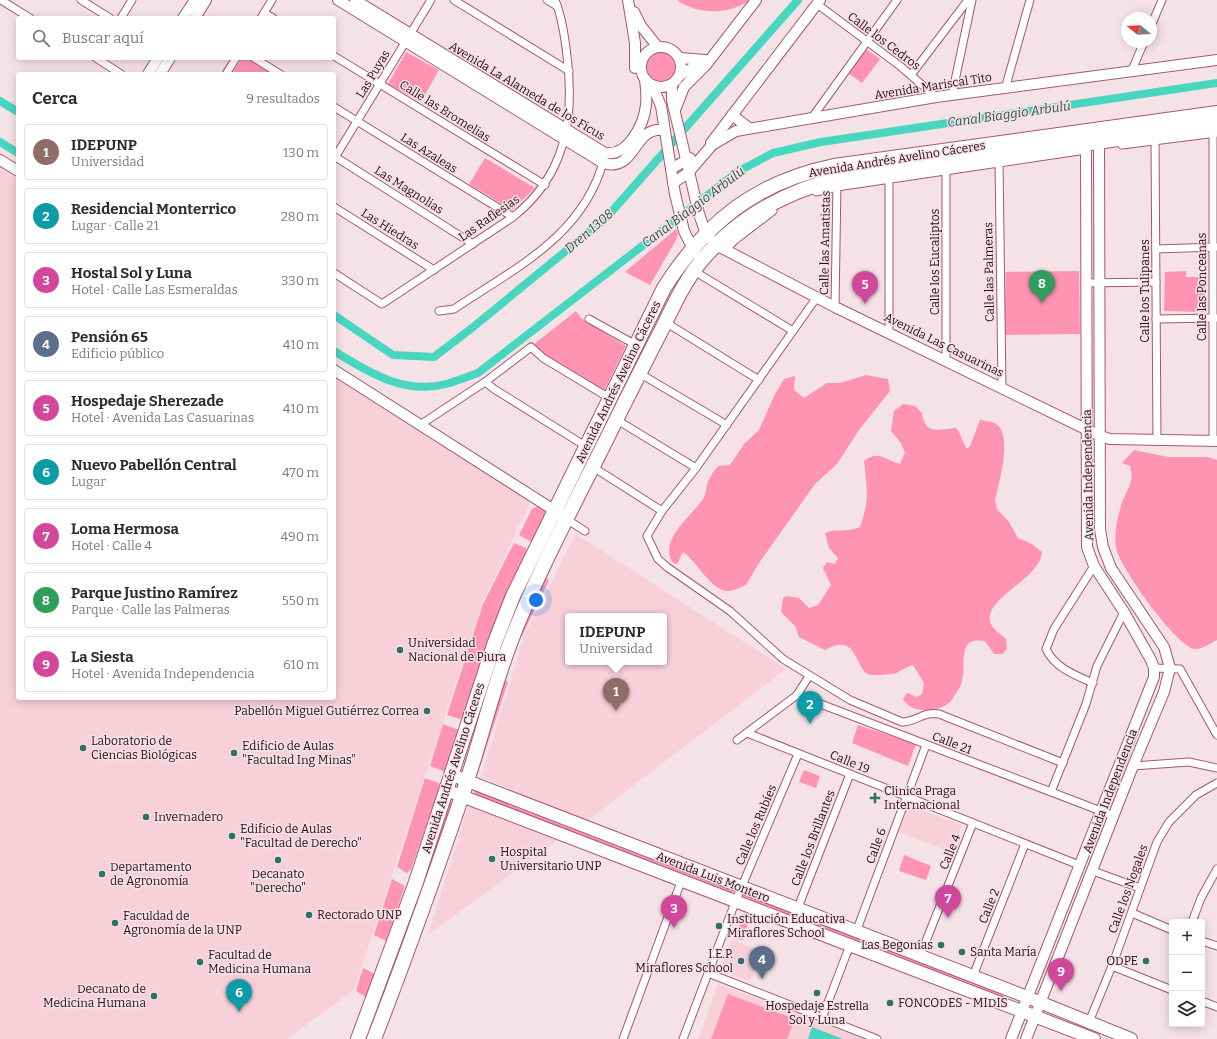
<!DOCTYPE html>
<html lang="es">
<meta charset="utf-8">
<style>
body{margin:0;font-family:Bitter,serif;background:#f2f2f3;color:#2b2b33}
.controls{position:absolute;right:12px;bottom:12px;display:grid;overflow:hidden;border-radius:4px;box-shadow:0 2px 10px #0003}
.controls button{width:36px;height:36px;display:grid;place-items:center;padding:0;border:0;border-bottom:1px solid #e1e1e2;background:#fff;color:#2b2b33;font:20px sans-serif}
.compass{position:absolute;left:1121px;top:12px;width:36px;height:36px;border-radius:50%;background:#fff;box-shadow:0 2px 10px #0003;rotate:288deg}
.you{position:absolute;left:536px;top:600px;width:14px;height:14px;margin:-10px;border:3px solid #fff;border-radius:50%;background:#1a73e8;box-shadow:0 0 0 6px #1a73e833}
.badge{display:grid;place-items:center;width:26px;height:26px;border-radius:50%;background:#2c7267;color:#fff;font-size:13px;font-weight:700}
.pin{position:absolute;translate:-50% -33px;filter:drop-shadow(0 1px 2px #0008)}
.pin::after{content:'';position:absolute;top:21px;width:14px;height:12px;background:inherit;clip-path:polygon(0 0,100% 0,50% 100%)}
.popup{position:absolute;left:565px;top:613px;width:102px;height:52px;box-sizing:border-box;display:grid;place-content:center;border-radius:4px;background:#fff;filter:drop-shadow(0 1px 3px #0005);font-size:13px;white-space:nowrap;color:#7c7c81}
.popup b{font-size:15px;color:#2b2b33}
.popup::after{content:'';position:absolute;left:50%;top:100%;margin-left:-8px;border:8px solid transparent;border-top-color:#fff}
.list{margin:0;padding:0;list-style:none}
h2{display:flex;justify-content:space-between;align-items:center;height:52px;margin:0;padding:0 16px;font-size:17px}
h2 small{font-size:13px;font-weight:400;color:#7c7c81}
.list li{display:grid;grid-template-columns:26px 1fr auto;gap:12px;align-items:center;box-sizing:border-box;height:56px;margin:0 8px 8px;padding:0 8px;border:1px solid #e1e1e2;border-radius:4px}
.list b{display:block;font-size:15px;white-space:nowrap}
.list p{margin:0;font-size:13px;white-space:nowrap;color:#7c7c81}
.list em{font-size:13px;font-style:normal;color:#7c7c81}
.icon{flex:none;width:22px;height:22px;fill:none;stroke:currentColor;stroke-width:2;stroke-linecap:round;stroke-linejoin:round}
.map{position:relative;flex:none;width:1217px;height:1039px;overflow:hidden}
.search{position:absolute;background:#fff;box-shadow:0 2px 10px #0003;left:16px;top:16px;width:320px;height:44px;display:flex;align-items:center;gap:10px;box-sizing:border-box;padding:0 14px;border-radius:4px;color:#7c7c81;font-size:15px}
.panel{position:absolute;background:#fff;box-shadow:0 2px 10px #0003;left:16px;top:72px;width:320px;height:628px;border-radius:4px}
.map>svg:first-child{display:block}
</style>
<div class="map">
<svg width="1217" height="1039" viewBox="0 0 1217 1039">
<rect width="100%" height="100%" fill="#f5e2e6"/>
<g fill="#f8d0da" fill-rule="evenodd">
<path d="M0,168L18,180V698H334V372L532,499L483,601L354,990L287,1039H0Z"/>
<path d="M576,534L786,669L587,821L481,777L525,634ZM568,616H664V662H568Z"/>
<path d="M469,804L559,839L428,935Z"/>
<path d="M908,806L962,825L951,852L898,832Z"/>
<path d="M732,940L761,951L750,982L720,970Z"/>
<path d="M718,984L864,1039H698Z"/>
</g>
<g fill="#fe93b3">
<path d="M677,0H750C729,15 698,15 677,0Z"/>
<path d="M866,49L880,59L862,83L848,73Z"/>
<circle cx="661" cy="67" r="16"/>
<path d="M406,52L439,70L421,102L388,84Z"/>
<path d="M242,58H247L273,74H232Z"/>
<path d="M485,158L535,188L512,210L469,184Z"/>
<path d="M676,229L678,233L676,240L650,285L625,272Z"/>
<path d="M1079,271L1080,334L1004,335L1006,272Z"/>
<path d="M1186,271V277H1205V312L1164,311L1165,272Z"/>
<path d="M576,311L581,318L626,346L604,391L542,354L533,345Z"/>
<path d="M866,375L888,379L890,391L859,430L837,464L815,484L759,563L746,585C741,587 733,591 728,591C711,591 697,561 683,552L677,564L672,562C660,538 690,518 703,499C706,495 706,487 708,482C710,476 714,471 718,466L730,465L744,444L759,430L775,394L784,379L795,376L794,390L804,398L827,383H840Z"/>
<path d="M903,404L915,406L922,413C925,436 940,429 956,428C962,435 962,442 967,449L970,446L980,420C985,421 992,421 996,424C1013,434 999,483 995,500L997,509L1009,522L1018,538L1032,544L1042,552C1041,580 977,600 992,626C995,631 1002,635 1006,639L1007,648L1003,654H994L985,641C977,640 970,640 966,647C961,659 966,675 960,687C957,691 953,699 950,702C938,713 911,714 903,699L907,693L917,697L922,694L924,683L913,665C906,667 902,670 896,673C890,675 877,675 871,675C854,673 860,630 825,650L799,637L795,626L781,612L783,598L787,596L799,598L809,608L818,605L831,585L823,568L827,562L835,564L838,558L829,548L825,533C837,528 847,533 860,527C870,498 867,490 864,461C879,449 886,461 900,464L905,453L901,443L891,431L894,411Z"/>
<path d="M1134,450L1168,457H1208L1217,460V640C1210,643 1203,649 1195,649C1177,648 1119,566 1116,548C1114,534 1117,519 1121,506C1123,498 1129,489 1131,481C1132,476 1131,470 1130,466L1122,463Z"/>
<path d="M538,506L548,513L533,543L519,535L532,509Z"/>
<path d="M514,543L526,548L527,552L491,632L464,716L460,719L447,715L483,604Z"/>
<path d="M546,578L549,580L522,636L519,635Z"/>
<path d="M505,680L508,682L478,773L475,772Z"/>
<path d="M443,724L459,730L446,770L443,771L430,766Z"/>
<path d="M858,725L916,744L908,766L852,743Z"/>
<path d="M804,770L820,776L816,788L799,782Z"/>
<path d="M425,778L439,783L440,786L411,869L407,873L397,867Z"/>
<path d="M475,790L733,887L734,891L731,893L475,794Z"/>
<path d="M447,800L452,802L417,910L369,1039H363Z"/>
<path d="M904,855L931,866L926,880L899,871Z"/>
<path d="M392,879L405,886L386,941L374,935Z"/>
<path d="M743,893L1003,992L1005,998L999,999L741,897Z"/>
<path d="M743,916L750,918L742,940L735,938Z"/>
<path d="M363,968L375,974L366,997L356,991Z"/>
<path d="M728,994L795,1019L787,1039H711Z"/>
</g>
<path fill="#48d6c1" d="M812,1027L843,1039H808Z"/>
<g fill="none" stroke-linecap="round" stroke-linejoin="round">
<g stroke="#48d6c1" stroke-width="8">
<path d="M0,101L18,112"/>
<path d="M0,142L18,153"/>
<path d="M334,315L393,355L434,357L472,328L606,218L798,0"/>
<path d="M334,351C368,372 404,395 446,384C457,381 467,377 478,373L739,171L773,153L821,142L1217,83"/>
</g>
<defs>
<g id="street">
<path d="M1,0L30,18"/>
<path d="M81,0L110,18"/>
<path d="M454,0L569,71"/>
<path d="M547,0L557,6"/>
<path d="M817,4L900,66L936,97"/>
<path d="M264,13L273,18"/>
<path d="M121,18L132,0"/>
<path d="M261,18L272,0"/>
<path d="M1151,26L1162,0"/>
<path d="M334,56L545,185"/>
<path d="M96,58L121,74"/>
<path d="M254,58L280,74"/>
<path d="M1132,70L1144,42"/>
<path d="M226,74L236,58"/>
<path d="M911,75L968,0"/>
<path d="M1005,89L1030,0"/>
<path d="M952,95L972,0"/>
<path d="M334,107L513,217"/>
<path d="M811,119L897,0"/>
<path d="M1155,141L1157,440"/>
<path d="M1122,145L1217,133"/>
<path d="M334,156L473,244"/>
<path d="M334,159L431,0"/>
<path d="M999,160L1002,388"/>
<path d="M816,192L837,187L1086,150"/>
<path d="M334,207L434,270"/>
<path d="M1156,249L1217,247"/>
<path d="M726,250L734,241L773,211"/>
<path d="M694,271L793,331"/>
<path d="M334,273L382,304L513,217C565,176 575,120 567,56C565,38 562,17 555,0"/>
<path d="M1085,283L1156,282"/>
<path d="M817,297L696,468L662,511L647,536L658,559L667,567L730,611L783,659L850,700L902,722C916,722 924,711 939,714L1063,763"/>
<path d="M835,307L837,183"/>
<path d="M439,311L454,309C515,268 584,236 604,159"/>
<path d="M589,319L636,345"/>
<path d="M1156,319L1216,318"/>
<path d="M665,322L759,380"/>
<path d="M889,333V175"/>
<path d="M946,361V168"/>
<path d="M639,373L727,425"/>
<path d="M485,382L494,389L587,447"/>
<path d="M617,420L696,468"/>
<path d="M420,425L485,382L531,347L543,358L611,399"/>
<path d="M1213,441V133"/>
<path d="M593,467L662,511"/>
<path d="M566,519L585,531"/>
<path d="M1154,668L1180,669L1217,735"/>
<path d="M1093,683C1075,675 1055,668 1046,649L1054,629L1094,566"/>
<path d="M797,695L1114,816"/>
<path d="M747,733L1079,865"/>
<path d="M737,740L797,695L809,676"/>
<path d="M1133,766L1189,762L1217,768"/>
<path d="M1051,792L1086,704L1097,666L1124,612"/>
<path d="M1093,871L1140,888"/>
<path d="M797,910L850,774"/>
<path d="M1132,913L1172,930"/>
<path d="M1192,922L1201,898L1217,869"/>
<path d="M856,932L926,745"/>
<path d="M1202,941L1217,946"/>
<path d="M920,956L973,823"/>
<path d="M1112,966L1172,990"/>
<path d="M708,973L877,1039"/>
<path d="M973,976L1025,844"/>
<path d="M1202,1001L1217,1007"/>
<path d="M822,1018L850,945"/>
<path d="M1089,1022L1112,966L1157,842L1169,822L1196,795L1217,783"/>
<path d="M623,1039L682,879"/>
<path d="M683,1039L736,900L798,754"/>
</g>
<g id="secondary">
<path d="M338,0L603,163C637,173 632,126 664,130"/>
<path d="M355,0L605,153C628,157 644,124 646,105C647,96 646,88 645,79"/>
<path d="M628,0L635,43V68"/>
<path d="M634,12L641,26L657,46"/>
<path d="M183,18L195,0"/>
<path d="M195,18L206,0"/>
<circle cx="661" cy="67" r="20"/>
<path d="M680,58L705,60"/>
<path d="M148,74L158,58"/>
<path d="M160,74L170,58"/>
<path d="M679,76L705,60"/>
<path d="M672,84V100L699,214L706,234L716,245L835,307L1100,436L1110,439L1217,441"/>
<path d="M652,85L661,106L675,194L684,231L695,253"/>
<path d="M675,110L684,87L706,65L756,0"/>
<path d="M732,115L749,128"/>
<path d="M711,143L820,0"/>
<path d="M0,160L18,171"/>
<path d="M671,169L690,158"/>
<path d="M673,183L688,173L712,145L736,131L936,97L1217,60"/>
<path d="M334,370L560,514"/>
<path d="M1011,1039L1154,677V668L1151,660L1124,612L1094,566L1087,547L1086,138"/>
<path d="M1026,1039L1133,766L1164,692L1170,668L1164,647L1111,568L1103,547L1100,529L1099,137"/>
</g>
<g id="primary">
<path d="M452,775L1027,997L1131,1039"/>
<path d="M446,790L1094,1039"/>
</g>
<g id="highway">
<path d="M358,1039L415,885L495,642L513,596L664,288C706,222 756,182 834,166L1217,113"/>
<path d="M374,1039C405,959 434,878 462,796C479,747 491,695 509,646C538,569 579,496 615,422C631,390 647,358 663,327C674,304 685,281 701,261C737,219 784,192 837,179L1217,125"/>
</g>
</defs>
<use href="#street" stroke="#a75770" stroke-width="9"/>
<use href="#secondary" stroke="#a75770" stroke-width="12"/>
<use href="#primary" stroke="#a75770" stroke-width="14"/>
<use href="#highway" stroke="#a75770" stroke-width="16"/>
<use href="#street" stroke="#fff" stroke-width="7"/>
<use href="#secondary" stroke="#fff" stroke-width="10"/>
<use href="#primary" stroke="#fff" stroke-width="12"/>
<use href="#highway" stroke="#fff" stroke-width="14"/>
</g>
<g fill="#2c7267" stroke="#f5e2e6" stroke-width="1.5">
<circle cx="400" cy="650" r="4"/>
<circle cx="427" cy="711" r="4"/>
<circle cx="83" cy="748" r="4"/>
<circle cx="234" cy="753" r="4"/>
<path d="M873 792h4v4h4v4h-4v4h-4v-4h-4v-4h4z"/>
<circle cx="146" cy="817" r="4"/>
<circle cx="232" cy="836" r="4"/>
<circle cx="492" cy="859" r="4"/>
<circle cx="278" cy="860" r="4"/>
<circle cx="102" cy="874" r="4"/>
<circle cx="309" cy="915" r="4"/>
<circle cx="115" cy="923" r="4"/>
<circle cx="719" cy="926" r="4"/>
<circle cx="941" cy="945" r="4"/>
<circle cx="962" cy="952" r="4"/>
<circle cx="741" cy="961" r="4"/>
<circle cx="1146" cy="961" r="4"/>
<circle cx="200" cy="962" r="4"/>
<circle cx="817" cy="993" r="4"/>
<circle cx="154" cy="996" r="4"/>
<circle cx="890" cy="1003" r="4"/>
</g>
<g text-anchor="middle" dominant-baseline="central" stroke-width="3" stroke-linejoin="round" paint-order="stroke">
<g font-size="12" fill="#2a0b16" stroke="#f5e2e6">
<text transform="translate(884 41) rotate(37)">Calle los Cedros</text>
<text transform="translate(373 74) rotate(-59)">Las Puyas</text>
<text transform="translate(933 86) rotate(-9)">Avenida Mariscal Tito</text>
<text transform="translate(527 91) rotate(31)">Avenida La Alameda de los Ficus</text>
<text transform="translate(445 111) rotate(32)">Calle las Bromelias</text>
<text transform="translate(429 153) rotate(32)">Las Azaleas</text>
<text transform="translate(897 159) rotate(-9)">Avenida Andrés Avelino Cáceres</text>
<text transform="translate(409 190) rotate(32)">Las Magnolias</text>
<text transform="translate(489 218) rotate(-35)">Las Raflesias</text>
<text transform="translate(390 229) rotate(32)">Las Hiedras</text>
<text transform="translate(825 243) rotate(-89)">Calle las Amatistas</text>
<text transform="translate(935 262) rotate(-90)">Calle los Eucaliptos</text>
<text transform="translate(989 272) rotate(-91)">Calle las Palmeras</text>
<text transform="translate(1202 287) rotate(-90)">Calle las Ponceanas</text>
<text transform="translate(1145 291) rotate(-90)">Calle los Tulipanes</text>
<text transform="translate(944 345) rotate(26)">Avenida Las Casuarinas</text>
<text transform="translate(618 382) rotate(-64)">Avenida Andrés Avelino Cáceres</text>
<text transform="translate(1088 475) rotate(-91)">Avenida Independencia</text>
<text transform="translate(952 743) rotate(21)">Calle 21</text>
<text transform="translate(850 762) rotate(22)">Calle 19</text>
<text transform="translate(453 768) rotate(-72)">Avenida Andrés Avelino Cáceres</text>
<text transform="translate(1110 791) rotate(-69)">Avenida Independencia</text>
<text transform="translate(756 825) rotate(-67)">Calle los Rubíes</text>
<text transform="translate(813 838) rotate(-69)">Calle los Brillantes</text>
<text transform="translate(876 846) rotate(-70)">Calle 6</text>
<text transform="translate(950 852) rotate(-68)">Calle 4</text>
<text transform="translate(713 877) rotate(21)">Avenida Luis Montero</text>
<text transform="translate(1128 889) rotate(-70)">Calle los Nogales</text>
<text transform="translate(989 906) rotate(-68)">Calle 2</text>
</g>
<g font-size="12" fill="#2a0b16" stroke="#f5e2e6" text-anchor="start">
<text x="408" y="643">Universidad<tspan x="408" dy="14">Nacional de Piura</tspan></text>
<text x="419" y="711" text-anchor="end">Pabellón Miguel Gutiérrez Correa</text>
<text x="91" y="741">Laboratorio de<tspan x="91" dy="14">Ciencias Biológicas</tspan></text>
<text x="242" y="746">Edificio de Aulas<tspan x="242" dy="14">"Facultad Ing Minas"</tspan></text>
<text x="884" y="791">Clinica Praga<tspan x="884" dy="14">Internacional</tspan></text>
<text x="154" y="817">Invernadero</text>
<text x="240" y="829">Edificio de Aulas<tspan x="240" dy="14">"Facultad de Derecho"</tspan></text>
<text x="500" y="852">Hospital<tspan x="500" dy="14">Universitario UNP</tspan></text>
<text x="110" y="867">Departamento<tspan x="110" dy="14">de Agronomía</tspan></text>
<text x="278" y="874" text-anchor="middle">Decanato<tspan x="278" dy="14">"Derecho"</tspan></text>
<text x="317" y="915">Rectorado UNP</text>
<text x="123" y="916">Faculdad de<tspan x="123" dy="14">Agronomía de la UNP</tspan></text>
<text x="727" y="919">Institución Educativa<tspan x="727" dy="14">Miraflores School</tspan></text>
<text x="933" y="945" text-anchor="end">Las Begonias</text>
<text x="970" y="952">Santa María</text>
<text x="733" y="954" text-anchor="end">I.E.P.<tspan x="733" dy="14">Miraflores School</tspan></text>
<text x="208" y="955">Facultad de<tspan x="208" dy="14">Medicina Humana</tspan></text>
<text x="1138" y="961" text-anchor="end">ODPE</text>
<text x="146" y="989" text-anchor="end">Decanato de<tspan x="146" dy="14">Medicina Humana</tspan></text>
<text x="898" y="1003">FONCODES - MIDIS</text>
<text x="817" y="1006" text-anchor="middle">Hospedaje Estrella<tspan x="817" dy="14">Sol y Luna</tspan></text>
</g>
<g font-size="13" font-style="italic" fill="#314f4a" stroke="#f5e2e6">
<text transform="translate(1009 114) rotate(-8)">Canal Biaggio Arbulú</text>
<text transform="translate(693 207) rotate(-37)">Canal Biaggio Arbulú</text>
<text transform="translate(589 231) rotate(-41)">Dren 1308</text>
</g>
</g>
</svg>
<div class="controls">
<button>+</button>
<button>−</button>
<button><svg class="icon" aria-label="layers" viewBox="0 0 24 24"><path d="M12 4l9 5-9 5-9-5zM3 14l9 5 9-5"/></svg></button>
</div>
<svg class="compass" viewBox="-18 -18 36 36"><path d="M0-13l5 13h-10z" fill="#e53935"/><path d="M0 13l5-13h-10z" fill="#7c7c81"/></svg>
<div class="you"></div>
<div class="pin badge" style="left:616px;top:711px;background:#8d6e63">1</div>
<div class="popup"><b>IDEPUNP</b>Universidad</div>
<div class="pin badge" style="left:810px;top:724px;background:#0f9aa8">2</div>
<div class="pin badge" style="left:674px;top:928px;background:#d1479c">3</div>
<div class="pin badge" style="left:762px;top:979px;background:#5c6f8a">4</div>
<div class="pin badge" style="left:865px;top:304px;background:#d1479c">5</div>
<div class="pin badge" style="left:239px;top:1012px;background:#0f9aa8">6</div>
<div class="pin badge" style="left:948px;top:918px;background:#d1479c">7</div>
<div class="pin badge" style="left:1042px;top:303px;background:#2e9e5b">8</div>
<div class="pin badge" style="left:1061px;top:991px;background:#d1479c">9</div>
<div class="search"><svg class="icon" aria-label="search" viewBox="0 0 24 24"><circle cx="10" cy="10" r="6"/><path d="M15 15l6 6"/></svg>Buscar aquí</div>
<section class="panel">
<h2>Cerca<small>9 resultados</small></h2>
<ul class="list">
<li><span class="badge" style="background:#8d6e63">1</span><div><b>IDEPUNP</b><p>Universidad</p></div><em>130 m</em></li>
<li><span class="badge" style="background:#0f9aa8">2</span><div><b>Residencial Monterrico</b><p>Lugar · Calle 21</p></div><em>280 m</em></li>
<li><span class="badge" style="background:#d1479c">3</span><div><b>Hostal Sol y Luna</b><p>Hotel · Calle Las Esmeraldas</p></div><em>330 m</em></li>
<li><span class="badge" style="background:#5c6f8a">4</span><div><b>Pensión 65</b><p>Edificio público</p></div><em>410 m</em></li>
<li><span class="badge" style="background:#d1479c">5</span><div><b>Hospedaje Sherezade</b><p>Hotel · Avenida Las Casuarinas</p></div><em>410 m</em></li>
<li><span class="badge" style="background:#0f9aa8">6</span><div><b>Nuevo Pabellón Central</b><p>Lugar</p></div><em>470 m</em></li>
<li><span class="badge" style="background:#d1479c">7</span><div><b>Loma Hermosa</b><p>Hotel · Calle 4</p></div><em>490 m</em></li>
<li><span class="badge" style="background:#2e9e5b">8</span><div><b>Parque Justino Ramírez</b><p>Parque · Calle las Palmeras</p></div><em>550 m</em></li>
<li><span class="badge" style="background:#d1479c">9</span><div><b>La Siesta</b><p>Hotel · Avenida Independencia</p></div><em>610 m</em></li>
</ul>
</section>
</div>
